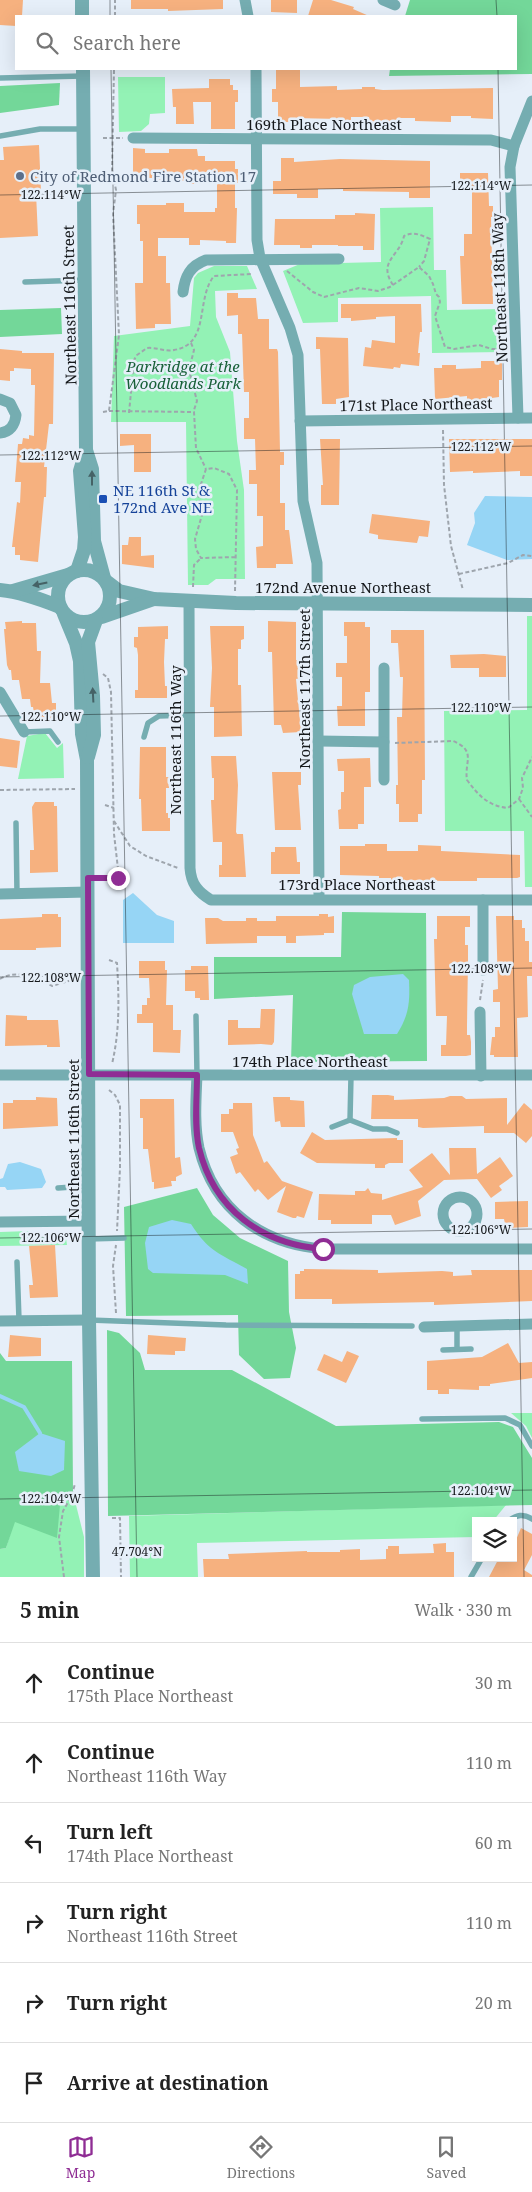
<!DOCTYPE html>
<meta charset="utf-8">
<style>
body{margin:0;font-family:"Noto Serif",serif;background:#f2f2f2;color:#222}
.controls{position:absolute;right:15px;bottom:15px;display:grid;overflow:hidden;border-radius:0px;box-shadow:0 5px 20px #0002}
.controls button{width:45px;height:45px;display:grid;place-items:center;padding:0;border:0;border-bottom:1px solid #e0e0e0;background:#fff;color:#222;font:25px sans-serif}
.stop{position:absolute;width:15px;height:15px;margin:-11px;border:4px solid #8f2d94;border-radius:50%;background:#fff}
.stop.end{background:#8f2d94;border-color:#fff;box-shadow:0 1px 5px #0008}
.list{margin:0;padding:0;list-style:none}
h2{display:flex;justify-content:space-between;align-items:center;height:65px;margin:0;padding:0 20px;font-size:21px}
h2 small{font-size:16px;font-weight:400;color:#767676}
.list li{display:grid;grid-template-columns:32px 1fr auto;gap:15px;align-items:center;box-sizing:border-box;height:80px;padding:0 20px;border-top:1px solid #e0e0e0}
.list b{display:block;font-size:19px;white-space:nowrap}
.list p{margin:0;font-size:16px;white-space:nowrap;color:#767676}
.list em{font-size:16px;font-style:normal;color:#767676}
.icon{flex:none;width:28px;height:28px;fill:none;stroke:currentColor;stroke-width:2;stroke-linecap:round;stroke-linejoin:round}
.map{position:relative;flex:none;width:532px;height:1577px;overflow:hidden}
.search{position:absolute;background:#fff;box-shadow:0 5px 20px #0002;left:15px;right:15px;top:15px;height:55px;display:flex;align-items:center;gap:12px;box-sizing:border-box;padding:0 18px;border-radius:0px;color:#767676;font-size:19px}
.sheet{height:545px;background:#fff}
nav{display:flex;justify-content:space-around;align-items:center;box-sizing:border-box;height:70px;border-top:1px solid #e0e0e0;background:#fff;font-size:14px;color:#767676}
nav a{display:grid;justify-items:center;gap:2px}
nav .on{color:#8f2d94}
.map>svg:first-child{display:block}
</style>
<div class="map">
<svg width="532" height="1577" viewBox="0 0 532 1577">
<rect width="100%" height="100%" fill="#e6eff9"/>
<g fill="#93f2b5">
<path d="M118,77H165V113L150,114L149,124L141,131L119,132Z"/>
<path d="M433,207L434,270H446L447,310L502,309L503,352L432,353L431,296L338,298V322L303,323L283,271L300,264L381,262L380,208Z"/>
<path d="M214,266H247L257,289L215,291L216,317L230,352L237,441L244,490L245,579H216L208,585H188L186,422H111L114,336L190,326L194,278L198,273Z"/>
<path d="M527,616H532V887H525L524,831H445L444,711L527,710Z"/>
<path d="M45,733L57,748L63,743L64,778L18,779L27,736Z"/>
<path d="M30,1231L46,1239L66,1238L67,1245L0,1246V1232Z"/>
<path d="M511,1413H532V1438L526,1426Z"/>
<path d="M73,1493L84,1537V1577H0V1549L6,1548L14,1522L60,1505Z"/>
<path d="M506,1505L493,1521H476V1537L197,1543L198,1577H130L129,1516Z"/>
</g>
<g fill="#73d799">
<path d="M410,0H532V74L389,76L390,69H516V16H405Z"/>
<path d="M60,83L59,105L0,113V86Z"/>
<path d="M61,308L62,334L0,337V310Z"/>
<path d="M342,912L426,913L427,1061L291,1062L293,995L214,999V957H341Z"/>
<path d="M197,1188L213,1215L240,1238L288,1261L289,1312L296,1348L290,1378L264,1379L239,1355L238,1315L126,1316L124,1207Z"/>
<path d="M107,1330L119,1333L140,1353L145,1370H232L336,1426L499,1422L513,1427L532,1458V1505L108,1516Z"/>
<path d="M0,1353L6,1361H72L73,1493L60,1505L57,1538L15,1522L6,1548L0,1549Z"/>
</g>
<g fill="#96d5f5">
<path d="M485,496L532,497V559L507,560L467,545L475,523L474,513Z"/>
<path d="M133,893L157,915L174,921V943H123V900Z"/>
<path d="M403,974L409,980C410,1002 409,1015 397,1034H364L352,994L354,985L370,977Z"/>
<path d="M20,1162L41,1169L46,1182L42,1188L7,1190L5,1187H0V1179L3,1178L8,1164Z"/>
<path d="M172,1220L191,1224C208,1251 220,1254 247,1269L248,1284L225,1275L153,1273L148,1269L145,1243L149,1227Z"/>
<path d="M40,1433L65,1441L64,1470L51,1476L19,1471L15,1452Z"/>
</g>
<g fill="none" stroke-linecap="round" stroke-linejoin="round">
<path stroke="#96d5f5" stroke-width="4" d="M0,1396L24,1407L40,1433"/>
</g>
<g fill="#f6b17f">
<path d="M0,0H23L22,16H16V26L0,25Z"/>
<path d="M131,0H223V9L168,11V9H131Z"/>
<path d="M271,0H297V13L271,12Z"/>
<path d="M313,0H331L354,7L353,9L369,16H308Z"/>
<path d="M276,69H300V87L337,86V90L362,89V87H375V89L383,90L493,88V119L471,118V116H451V122L415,121V118H397V122L370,123L369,117H351V121L340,122V119L293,118V122H278V102H272V89H276Z"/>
<path d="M209,79H230V85H233V90H238V102H235V129H211V102H193L194,124H176V107H173L172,89L209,88Z"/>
<path d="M39,145L41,192L36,193L38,236L0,238V160H4L3,147Z"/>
<path d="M133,148L145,149V153H169V149H197L198,156H205V161H235V169H238V183H235V208H237L236,243H226V241L200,240V245H189V238H158V256H166V283H170L171,324H155V328L136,329L135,283H143V241H140V224H137V205H166V203H184V212H215V208H217V184H186V181H159V178H133Z"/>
<path d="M281,158H294V162L340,159L430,161V198H409V192L343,191V189H318V198H297V194H273V181H281Z"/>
<path d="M460,173H488L489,206H493V217H491L493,304H462L460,256H464V234H472V191H460Z"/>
<path d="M355,213L375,214L374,250H363V246H338V245H312V248H300V245H274L275,219H335V215H355Z"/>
<path d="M227,293H238V298H256L258,319H269V349H277L278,352L280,452H284V465H280V503H285V530H289L293,564H276V568H257L256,547L263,546V516H257V484H249V470H256L255,439H244V418H249V392H244L242,334H238V315L227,316Z"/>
<path d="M341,304H421L422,332H420L418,353H420L419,366L401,364L400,368L394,367L393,369L363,366L365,347L371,348L372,340L395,343V316L376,317V319L351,321V318H341Z"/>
<path d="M316,337L348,338L349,397L336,399V404H322L320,349H316Z"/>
<path d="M0,349L22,351V353H54L53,424H49L44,467H47L46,497H44L38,562L20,560V555H15V547H12L17,502L20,503L21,482H15L18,444H22L23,438L29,439V435L34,436L35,385H31V369L14,368V371H10V381L0,380Z"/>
<path d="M481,361H502V380H499V397L478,400H467V396L435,399L434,368H442V365H456V369L481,368Z"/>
<path d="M120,434H151V472H134V445L120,446Z"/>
<path d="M320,439H340L339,505H321V485H323Z"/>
<path d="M449,439H532V476H520V471L473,473V471L450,472Z"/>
<path d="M372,514L430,521L428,537L419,536L417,543L378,539V535L369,533Z"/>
<path d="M129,537H141V556L154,555V568L122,564V545H128Z"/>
<path d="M22,621V623H36L37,651H41L40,683H50L52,703H56V718L40,719V713H34L33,707H31L30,699H22L19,680H12L11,670H9L7,665L4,629H6L5,622Z"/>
<path d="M268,621L296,622V660H300V678L296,679L301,732L283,733L281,725H274L272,652H268Z"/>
<path d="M344,622H365V627H370V692H365V726H338L337,706H342V677H336V663H347V636H344Z"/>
<path d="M168,626V639H165L164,662L165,686H167V698H135V690H138V655L137,648L134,647V637H138V627Z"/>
<path d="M210,626H244V639L241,640V649H238V685H241L242,736L214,737V707H210L212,668Z"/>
<path d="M391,630H424L425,780H422V814H418V822H399V804H396V785H398L397,717H402L403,677H400L398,643H391Z"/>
<path d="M484,654L506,656V677H479V668H451L450,655Z"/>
<path d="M0,738L20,741L17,768L0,766Z"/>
<path d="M140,747H166V777H169V788H166V813H168V818H170V831H142L141,799H139Z"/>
<path d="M211,756H236L238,785L236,832L237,834H243L246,877H219V865H222V842H213L211,800H214V778H212Z"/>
<path d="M370,758L371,787H364V824H358V829H339L338,810L341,809V792H344V771H338L337,759Z"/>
<path d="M272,772H301V785H298L301,830H275Z"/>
<path d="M35,802H54V806H57L58,872L30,873V850H34L32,807Z"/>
<path d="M365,844H387V851H418V845L441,846V851L520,855V877L517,878H477V881H444L391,880V878H379V876L340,875V846H365Z"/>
<path d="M275,847H296L297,862H300V874H271V852H275Z"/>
<path d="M42,914H58V917H61V947L36,948V950H0V919L42,917Z"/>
<path d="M319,914H328V917L334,916V933H324V935L296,936V943H286V936H257V943L206,944L205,918H218L223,921H246V918H257V921H276V916H319Z"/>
<path d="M437,916H470V927H465V945H468V960L467,1025V1035H470L471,1042V1055L466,1056H441V1045H446L447,1016H436L434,939H437Z"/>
<path d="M496,916H514V920H522V928H525V941H529V962H532V976H527L528,1017L517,1018L518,1057H494V1055H490L492,1037H495V1027H500V1002H493V990L498,989Z"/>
<path d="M139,961H165V970H167L166,1005H173V1030H181L180,1053L153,1052V1023H137V1014H142V1005H147V998H150L149,978H139Z"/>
<path d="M191,966H208L209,1000H200V998H195V991H185V970H191Z"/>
<path d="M261,1009H275L274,1042L272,1045L261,1044L228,1045V1020H238V1028H260Z"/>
<path d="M6,1015L27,1016V1020H58L60,1047H47V1045L5,1046Z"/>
<path d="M372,1095H388L394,1096V1100L444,1098L450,1096H462L466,1099L507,1098V1125L524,1103L532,1110V1136L526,1143L514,1133H484V1126L423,1128L418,1127V1119H371Z"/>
<path d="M36,1097L57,1098L58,1126L3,1129V1103H13V1100H36Z"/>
<path d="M273,1097H290V1100L304,1101L305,1127H281L280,1121L275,1122Z"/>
<path d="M140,1099H174L175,1158L180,1157L182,1174L176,1177V1181H171L172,1186L154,1189V1182H152L148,1149H143V1118H140Z"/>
<path d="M233,1103H252L253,1135L264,1163L267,1161L282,1181L313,1192L304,1218L297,1216L296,1218H293L277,1212L286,1186L268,1200L258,1189L255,1192L240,1172L236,1174L230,1157L238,1154L236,1149L239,1148L233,1132H221V1114H229V1109H233Z"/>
<path d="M312,1132L325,1140L397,1138V1140H403V1163H389L385,1165V1168H375V1164L317,1163L300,1153Z"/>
<path d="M449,1148H476L477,1174L500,1157L513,1176L499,1186L502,1190L491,1198L477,1179L444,1180L418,1201L421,1216L395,1225L391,1215H372V1224H331V1220H318L319,1194L355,1195V1191H365L368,1188L371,1193L382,1194V1200L423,1187L409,1170L432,1153L450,1175Z"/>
<path d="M528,1201V1227L506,1228L504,1219H495V1202Z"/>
<path d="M55,1245L58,1297L30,1298L29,1285H33L29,1246Z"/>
<path d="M304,1269L378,1270V1273L442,1271L453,1272V1276L472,1275L471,1270H532V1301L434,1305V1302L332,1304V1299H295V1274H300V1271H304Z"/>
<path d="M10,1335L41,1338V1356L8,1357Z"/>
<path d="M148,1335L186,1338L185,1351H175V1355L147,1354Z"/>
<path d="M508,1343L519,1363L532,1362V1378L490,1384V1386H479V1390L449,1389V1394H438V1390H427V1361L482,1357Z"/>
<path d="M347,1351L359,1356L346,1383L317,1370L324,1354L342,1362Z"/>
<path d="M521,1528L532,1534V1555L524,1570L532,1575V1577H489L499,1558H513V1547Z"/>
<path d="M446,1543V1552H454V1577H204L203,1559H229L228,1554L307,1551V1552H340V1550L360,1549V1560L386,1559V1549H388V1546H399V1554L434,1553L433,1544Z"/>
</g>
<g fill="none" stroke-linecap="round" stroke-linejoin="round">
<g stroke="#9ea5ad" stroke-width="2" stroke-dasharray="4 2.5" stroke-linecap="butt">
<path d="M115,16V0"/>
<path d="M103,138H123"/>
<path d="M287,271L313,292L324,297L359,288L378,291L390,287L419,267L429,276L433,284L436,294L439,297L440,302L435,316L445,347L454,349L479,345L492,349H505"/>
<path d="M393,285C377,261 400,256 404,236C413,231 421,235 430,239L424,261L419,267"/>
<path d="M191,343L194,350L189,370L197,401L194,410"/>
<path d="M109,411L194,412L196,448L206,469"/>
<path d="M103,412L109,411L119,335L113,214L116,190L112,170L114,69"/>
<path d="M129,413L134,360L137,355L147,348C156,347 165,352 174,350C211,344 195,300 214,276L252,274"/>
<path d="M443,430L444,485L451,546L463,590"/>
<path d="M459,574L508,563L523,555L532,556"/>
<path d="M193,587L194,565L201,558"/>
<path d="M235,591L237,490L229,474L214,468L206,469L198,493L202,515L195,539L196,549L201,558L237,557"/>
<path d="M103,674L108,678L111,692L114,834L118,869"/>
<path d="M395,743L453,741C477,751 464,762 467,780C478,795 488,806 508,808L519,799L523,788L522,778L532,757"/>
<path d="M0,790L75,789"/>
<path d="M519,799L532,817"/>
<path d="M105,805L114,808"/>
<path d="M114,821L130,846L146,856L178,868"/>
<path d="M109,960L117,963C119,997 120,1030 112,1064"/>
<path d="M0,979C16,969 37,977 52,986L72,980"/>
<path d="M480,1000L483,980"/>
<path d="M109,1090L115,1095L120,1105V1168L117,1231"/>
<path d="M116,1313L113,1266L116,1245"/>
<path d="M112,1518H120L121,1577"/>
<path d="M64,1577L59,1537L63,1511L71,1497L75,1484"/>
</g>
<g stroke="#75adb1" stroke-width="5.5">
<path d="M0,78L83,76"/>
<path d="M0,136L40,129H84"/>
<path d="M25,282L85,280"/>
<path d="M24,732L50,731L58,742"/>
<path d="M144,737L148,723L159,716L190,715"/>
<path d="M16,823L17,894"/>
<path d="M88,878H120"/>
<path d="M196,1016L197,1075"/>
<path d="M351,1076L350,1120L373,1129H387L397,1133"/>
<path d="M332,1127L350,1120"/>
<path d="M58,1188L87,1186"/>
<path d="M89,1239L124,1238"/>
<path d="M17,1262L19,1320"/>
<path d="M89,1320L226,1325L412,1326"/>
<path d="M457,1349V1325"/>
<path d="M443,1350L471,1349"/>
<path d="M422,1419L505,1418L520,1425L532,1446"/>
<path d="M508,1521C517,1515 523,1513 532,1519"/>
<path d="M471,1577L482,1558"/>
</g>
<g stroke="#75adb1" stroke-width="11">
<path d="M245,0L248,16"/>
<path d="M383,0L395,5"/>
<path d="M256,69L257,240L260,258L290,328L298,355L303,501L317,563L319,899"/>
<path d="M133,138L491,140L514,146"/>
<path d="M183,292C185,276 190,266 206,260L339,259"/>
<path d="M0,399L10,403L16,415C15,425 10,432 0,433"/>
<path d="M518,418L510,167L514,146L532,101"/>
<path d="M300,421L532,418"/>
<path d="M189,600L190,868C191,884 198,892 211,900H532"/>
<path d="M0,692L24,732"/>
<path d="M319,741L384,742V668"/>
<path d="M384,742V780"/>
<path d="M0,894L88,892"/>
<path d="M483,900V970"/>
<path d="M480,1012L481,1076"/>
<path d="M0,1075H532"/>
<path d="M197,1075C196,1099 194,1125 199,1148C214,1210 262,1244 323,1249H532"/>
<circle cx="460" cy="1214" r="17"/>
<path d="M0,1222L89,1221"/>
<path d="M0,1321L89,1320"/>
<path d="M424,1327L532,1324"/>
</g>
<g stroke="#75adb1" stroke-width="14">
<path d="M82,0V16"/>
<path d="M83,69L86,450L92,469L94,541L104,578"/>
<circle cx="84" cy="596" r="26"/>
<path d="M77,571L84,550L85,537L80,471L86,451"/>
<path d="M106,581L119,591L154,599L236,603L532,605"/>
<path d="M0,590C21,592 40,599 60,607"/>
<path d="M13,591L68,575"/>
<path d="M64,614L76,643L80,661L82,734L87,760L89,1320L93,1577"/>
<path d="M102,617L154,599"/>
<path d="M88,757L94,735L93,696L88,642L96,620"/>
</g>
</g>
<defs><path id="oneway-solid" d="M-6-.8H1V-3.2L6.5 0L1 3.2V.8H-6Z" transform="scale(1.25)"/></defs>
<g fill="#456266">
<use href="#oneway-solid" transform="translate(92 478) rotate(-90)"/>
<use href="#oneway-solid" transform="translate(40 584) rotate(168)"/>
<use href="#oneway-solid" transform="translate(93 695) rotate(-93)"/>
</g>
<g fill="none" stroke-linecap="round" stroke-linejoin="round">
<path stroke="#8f2d94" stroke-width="6" d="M118,878H88L89,1074L197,1075C197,1099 194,1125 199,1148C214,1210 262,1244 323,1249"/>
</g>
<path fill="none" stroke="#15181b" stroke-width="1" stroke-opacity="0.45" d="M110,0V16M496,0L497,16M111,69L137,1577M498,69L524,1577M0,195L532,185M0,455L532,446M0,716L532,707M0,977L532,968M0,1238L532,1229M0,1499L532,1490"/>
<circle fill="#5c6f8a" stroke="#e6eff9" stroke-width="2" cx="20" cy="176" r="5"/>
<rect fill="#1a4fb4" stroke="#e6eff9" stroke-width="2" x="98" y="494" width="10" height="10" rx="2.5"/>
<g text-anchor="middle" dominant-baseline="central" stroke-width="5" stroke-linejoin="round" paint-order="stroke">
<g font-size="15" fill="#15181b" stroke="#e6eff9">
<text x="324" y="124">169th Place Northeast</text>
<text transform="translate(499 288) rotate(-92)">Northeast 118th Way</text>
<text transform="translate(69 305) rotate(-91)">Northeast 116th Street</text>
<text transform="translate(416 404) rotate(-1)">171st Place Northeast</text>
<text x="343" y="587">172nd Avenue Northeast</text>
<text transform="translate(304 689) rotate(-90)">Northeast 117th Street</text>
<text transform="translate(175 740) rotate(-90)">Northeast 116th Way</text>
<text x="357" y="884">173rd Place Northeast</text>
<text x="310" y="1061">174th Place Northeast</text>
<text transform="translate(73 1139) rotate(-90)">Northeast 116th Street</text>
</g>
<g font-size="15" fill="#4e5e75" stroke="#e6eff9" text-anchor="start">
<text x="30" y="176">City of Redmond Fire Station 17</text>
</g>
<g font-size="15" font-style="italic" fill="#176038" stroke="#e6eff9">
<text x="183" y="366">Parkridge at the<tspan x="183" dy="17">Woodlands Park</tspan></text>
</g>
<g font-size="15" fill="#164399" stroke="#e6eff9" text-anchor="start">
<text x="113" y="490">NE 116th St &amp;<tspan x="113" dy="17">172nd Ave NE</tspan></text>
</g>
</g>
<g font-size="12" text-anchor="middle" fill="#15181b" stroke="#e6eff9" stroke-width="5" stroke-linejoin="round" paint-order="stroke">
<text x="481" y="190">122.114°W</text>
<text x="51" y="199">122.114°W</text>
<text x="481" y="451">122.112°W</text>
<text x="51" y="460">122.112°W</text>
<text x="481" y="712">122.110°W</text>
<text x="51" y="721">122.110°W</text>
<text x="481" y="973">122.108°W</text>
<text x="51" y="982">122.108°W</text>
<text x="481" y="1234">122.106°W</text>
<text x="51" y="1242">122.106°W</text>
<text x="481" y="1495">122.104°W</text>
<text x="51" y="1503">122.104°W</text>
<text x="137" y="1556">47.704°N</text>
</g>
</svg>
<div class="controls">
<button><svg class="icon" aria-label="layers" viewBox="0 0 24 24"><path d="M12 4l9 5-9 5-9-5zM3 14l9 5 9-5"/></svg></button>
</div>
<div class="stop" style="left:323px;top:1249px"></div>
<div class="stop end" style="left:118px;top:878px"></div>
<div class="search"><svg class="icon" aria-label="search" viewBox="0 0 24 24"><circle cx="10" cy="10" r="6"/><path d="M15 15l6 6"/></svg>Search here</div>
</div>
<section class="sheet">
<h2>5 min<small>Walk · 330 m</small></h2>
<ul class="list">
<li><svg class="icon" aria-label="ahead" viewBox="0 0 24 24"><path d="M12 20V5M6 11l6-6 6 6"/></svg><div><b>Continue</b><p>175th Place Northeast</p></div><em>30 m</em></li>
<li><svg class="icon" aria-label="ahead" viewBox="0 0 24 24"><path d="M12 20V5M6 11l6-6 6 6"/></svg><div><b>Continue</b><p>Northeast 116th Way</p></div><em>110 m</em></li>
<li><svg class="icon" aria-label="left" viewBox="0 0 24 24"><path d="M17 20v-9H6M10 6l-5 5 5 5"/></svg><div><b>Turn left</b><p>174th Place Northeast</p></div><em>60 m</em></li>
<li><svg class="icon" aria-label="right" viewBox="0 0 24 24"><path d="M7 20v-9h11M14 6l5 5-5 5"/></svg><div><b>Turn right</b><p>Northeast 116th Street</p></div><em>110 m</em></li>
<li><svg class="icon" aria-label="right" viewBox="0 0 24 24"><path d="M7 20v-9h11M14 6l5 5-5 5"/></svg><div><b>Turn right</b></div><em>20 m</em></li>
<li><svg class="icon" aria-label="arrive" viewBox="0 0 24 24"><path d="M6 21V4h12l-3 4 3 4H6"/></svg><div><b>Arrive at destination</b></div></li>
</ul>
</section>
<nav>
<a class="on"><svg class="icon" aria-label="map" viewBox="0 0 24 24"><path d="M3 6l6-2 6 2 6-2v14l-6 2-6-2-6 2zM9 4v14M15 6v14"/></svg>Map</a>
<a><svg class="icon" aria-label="directions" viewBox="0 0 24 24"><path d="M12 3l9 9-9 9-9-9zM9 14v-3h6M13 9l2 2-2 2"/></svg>Directions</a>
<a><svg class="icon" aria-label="saved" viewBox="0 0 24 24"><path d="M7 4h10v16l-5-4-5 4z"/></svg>Saved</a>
</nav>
